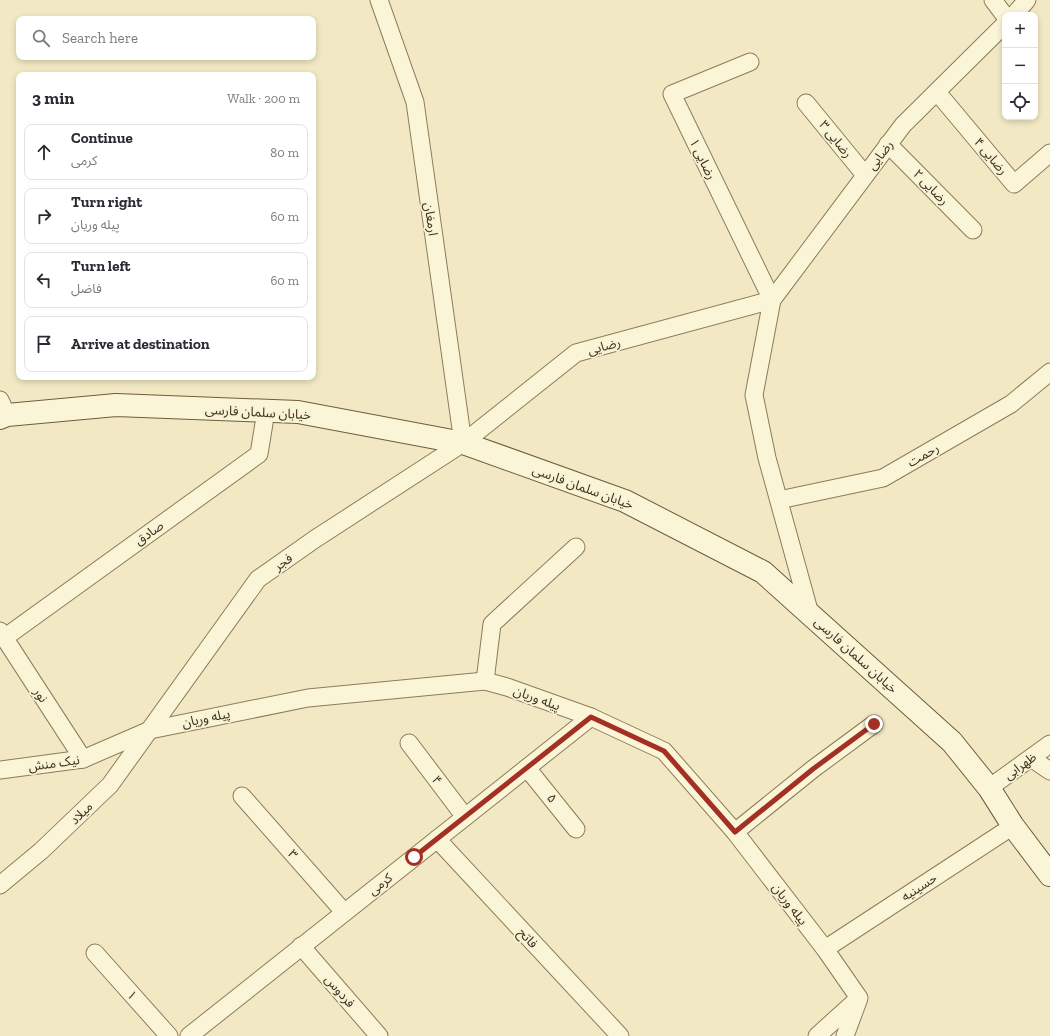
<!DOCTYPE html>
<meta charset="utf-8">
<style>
body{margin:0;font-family:"Zilla Slab","Noto Sans Arabic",serif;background:#f7f7f7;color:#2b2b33}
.controls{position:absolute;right:12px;top:12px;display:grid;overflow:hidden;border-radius:8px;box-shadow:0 2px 6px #0003}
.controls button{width:36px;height:36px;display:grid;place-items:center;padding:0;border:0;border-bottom:1px solid #e1e1e2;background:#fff;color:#2b2b33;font:20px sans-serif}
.stop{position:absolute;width:12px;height:12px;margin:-9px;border:3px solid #a23123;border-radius:50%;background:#fff}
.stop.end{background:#a23123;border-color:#fff;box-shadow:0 1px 4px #0008}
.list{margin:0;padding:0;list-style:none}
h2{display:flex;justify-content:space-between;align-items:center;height:52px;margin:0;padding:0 16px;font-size:17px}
h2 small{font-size:13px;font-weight:400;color:#7c7c81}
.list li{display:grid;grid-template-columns:26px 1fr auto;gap:12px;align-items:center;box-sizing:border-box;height:56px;margin:0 8px 8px;padding:0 8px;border:1px solid #e1e1e2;border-radius:8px}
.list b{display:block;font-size:15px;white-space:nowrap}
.list p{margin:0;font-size:13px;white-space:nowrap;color:#7c7c81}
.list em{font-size:13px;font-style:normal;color:#7c7c81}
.icon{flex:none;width:22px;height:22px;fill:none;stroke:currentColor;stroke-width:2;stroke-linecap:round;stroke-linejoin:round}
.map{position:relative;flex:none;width:1050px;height:1036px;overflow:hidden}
.search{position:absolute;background:#fff;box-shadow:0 2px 6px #0003;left:16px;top:16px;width:300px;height:44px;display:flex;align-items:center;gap:10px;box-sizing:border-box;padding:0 14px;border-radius:8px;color:#7c7c81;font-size:15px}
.panel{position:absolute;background:#fff;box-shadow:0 2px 6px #0003;left:16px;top:72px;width:300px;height:308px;border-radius:8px}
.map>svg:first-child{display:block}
</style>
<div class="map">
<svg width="1050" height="1036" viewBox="0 0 1050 1036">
<rect width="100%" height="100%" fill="#f2e9c4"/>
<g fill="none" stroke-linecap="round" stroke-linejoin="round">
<defs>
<g id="minor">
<path d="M379,0L415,102L463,443"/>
<path d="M993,0L1005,16"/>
<path d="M1014,15L1027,0"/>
<path d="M937,92L1014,184L1050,153"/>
<path d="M806,103L865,175"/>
<path d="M888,144L973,230"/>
<path d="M0,400L7,415"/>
<path d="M779,500L883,478L1011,404L1050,372"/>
<path d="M810,614L767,458L754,395L772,300L903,125L1005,24"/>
<path d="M0,631L83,759"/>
<path d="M4,638L259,454L266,411"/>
<path d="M485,681L492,624L576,547"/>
<path d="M409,743L465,817"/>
<path d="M1031,758L1050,771"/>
<path d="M527,768L576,829"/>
<path d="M0,770L83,759L150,730L308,698L485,681L507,687L591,717L664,751L735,832L825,949L859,998L817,1036"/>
<path d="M989,788L1050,744"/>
<path d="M242,796L344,912"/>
<path d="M735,832L813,769L874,724"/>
<path d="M437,839L620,1036"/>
<path d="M0,885L41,851L110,785L258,579L315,539L463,443L576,353L772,300L672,94L750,62"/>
<path d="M301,946L379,1036"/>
<path d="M825,949L1013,826"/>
<path d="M95,953L169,1036"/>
<path d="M189,1036L591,717"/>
<path d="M845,1036L858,1001"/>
</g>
<path id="secondary" d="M0,418L7,415L116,405L298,412L463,443L625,501L763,572L952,742L989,788L1013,826L1050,875"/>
</defs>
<use href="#minor" stroke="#8e7b58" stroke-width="19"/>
<use href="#secondary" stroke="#705c3b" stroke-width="24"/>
<use href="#minor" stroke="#fbf5d8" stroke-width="17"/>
<use href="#secondary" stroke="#fbf5d8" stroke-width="22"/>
</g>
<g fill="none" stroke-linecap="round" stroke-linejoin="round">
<path stroke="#a23123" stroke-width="5" d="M414,857L591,717L664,751L735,832L813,769L874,724"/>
</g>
<g text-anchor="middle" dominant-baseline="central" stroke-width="3.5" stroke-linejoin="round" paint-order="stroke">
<g font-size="13" fill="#3d301e" stroke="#f8f2d4">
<text transform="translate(836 139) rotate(51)">رضایی ۳</text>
<text transform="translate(880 155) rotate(-53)">رضایی</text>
<text transform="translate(991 156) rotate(50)">رضایی ۴</text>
<text transform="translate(703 159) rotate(64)">رضایی ۱</text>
<text transform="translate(931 187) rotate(46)">رضایی ۲</text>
<text transform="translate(431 219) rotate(82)">ارمغان</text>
<text transform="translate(604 346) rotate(-15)">رضایی</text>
<text transform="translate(258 412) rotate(3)">خیابان سلمان فارسی</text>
<text transform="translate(923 455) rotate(-30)">رحمت</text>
<text transform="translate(583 487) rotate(20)">خیابان سلمان فارسی</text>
<text transform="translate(149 533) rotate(-36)">صادق</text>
<text transform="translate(283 562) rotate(-35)">فجر</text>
<text transform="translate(856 655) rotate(42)">خیابان سلمان فارسی</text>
<text transform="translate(41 695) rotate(57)">نور</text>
<text transform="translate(537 698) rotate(20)">پیله وریان</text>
<text transform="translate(206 718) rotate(-12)">پیله وریان</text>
<text transform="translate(54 763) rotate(-8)">نیک منش</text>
<text transform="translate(1020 766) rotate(-36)">ظهرابی</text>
<text transform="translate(437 780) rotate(53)">۴</text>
<text transform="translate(552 798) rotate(51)">۵</text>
<text transform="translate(81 813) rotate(-44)">میلاد</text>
<text transform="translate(293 854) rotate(49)">۳</text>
<text transform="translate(380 884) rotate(-38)">کرمی</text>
<text transform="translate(919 887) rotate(-33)">حسینیه</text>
<text transform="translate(790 904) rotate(52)">پیله وریان</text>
<text transform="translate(528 938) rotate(47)">فاتح</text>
<text transform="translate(340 991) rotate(49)">فردوس</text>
<text transform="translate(132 995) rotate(48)">۱</text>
</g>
</g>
</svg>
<div class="controls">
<button>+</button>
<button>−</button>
<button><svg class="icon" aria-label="locate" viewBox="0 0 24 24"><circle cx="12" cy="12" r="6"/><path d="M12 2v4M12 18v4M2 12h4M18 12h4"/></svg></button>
</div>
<div class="stop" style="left:414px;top:857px"></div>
<div class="stop end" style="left:874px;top:724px"></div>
<div class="search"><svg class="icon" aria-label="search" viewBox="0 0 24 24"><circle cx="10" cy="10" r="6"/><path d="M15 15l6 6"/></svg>Search here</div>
<section class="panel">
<h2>3 min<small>Walk · 200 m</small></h2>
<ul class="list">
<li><svg class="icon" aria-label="ahead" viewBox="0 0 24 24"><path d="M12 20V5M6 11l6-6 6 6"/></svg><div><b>Continue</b><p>کرمی</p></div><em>80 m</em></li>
<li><svg class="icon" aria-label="right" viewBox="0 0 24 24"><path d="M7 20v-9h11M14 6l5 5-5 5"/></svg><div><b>Turn right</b><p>پیله وریان</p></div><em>60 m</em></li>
<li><svg class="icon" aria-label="left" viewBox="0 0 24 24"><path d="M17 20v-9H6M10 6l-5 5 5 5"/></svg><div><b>Turn left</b><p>فاضل</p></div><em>60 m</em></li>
<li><svg class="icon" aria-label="arrive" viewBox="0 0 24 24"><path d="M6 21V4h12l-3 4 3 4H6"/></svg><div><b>Arrive at destination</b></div></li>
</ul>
</section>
</div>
